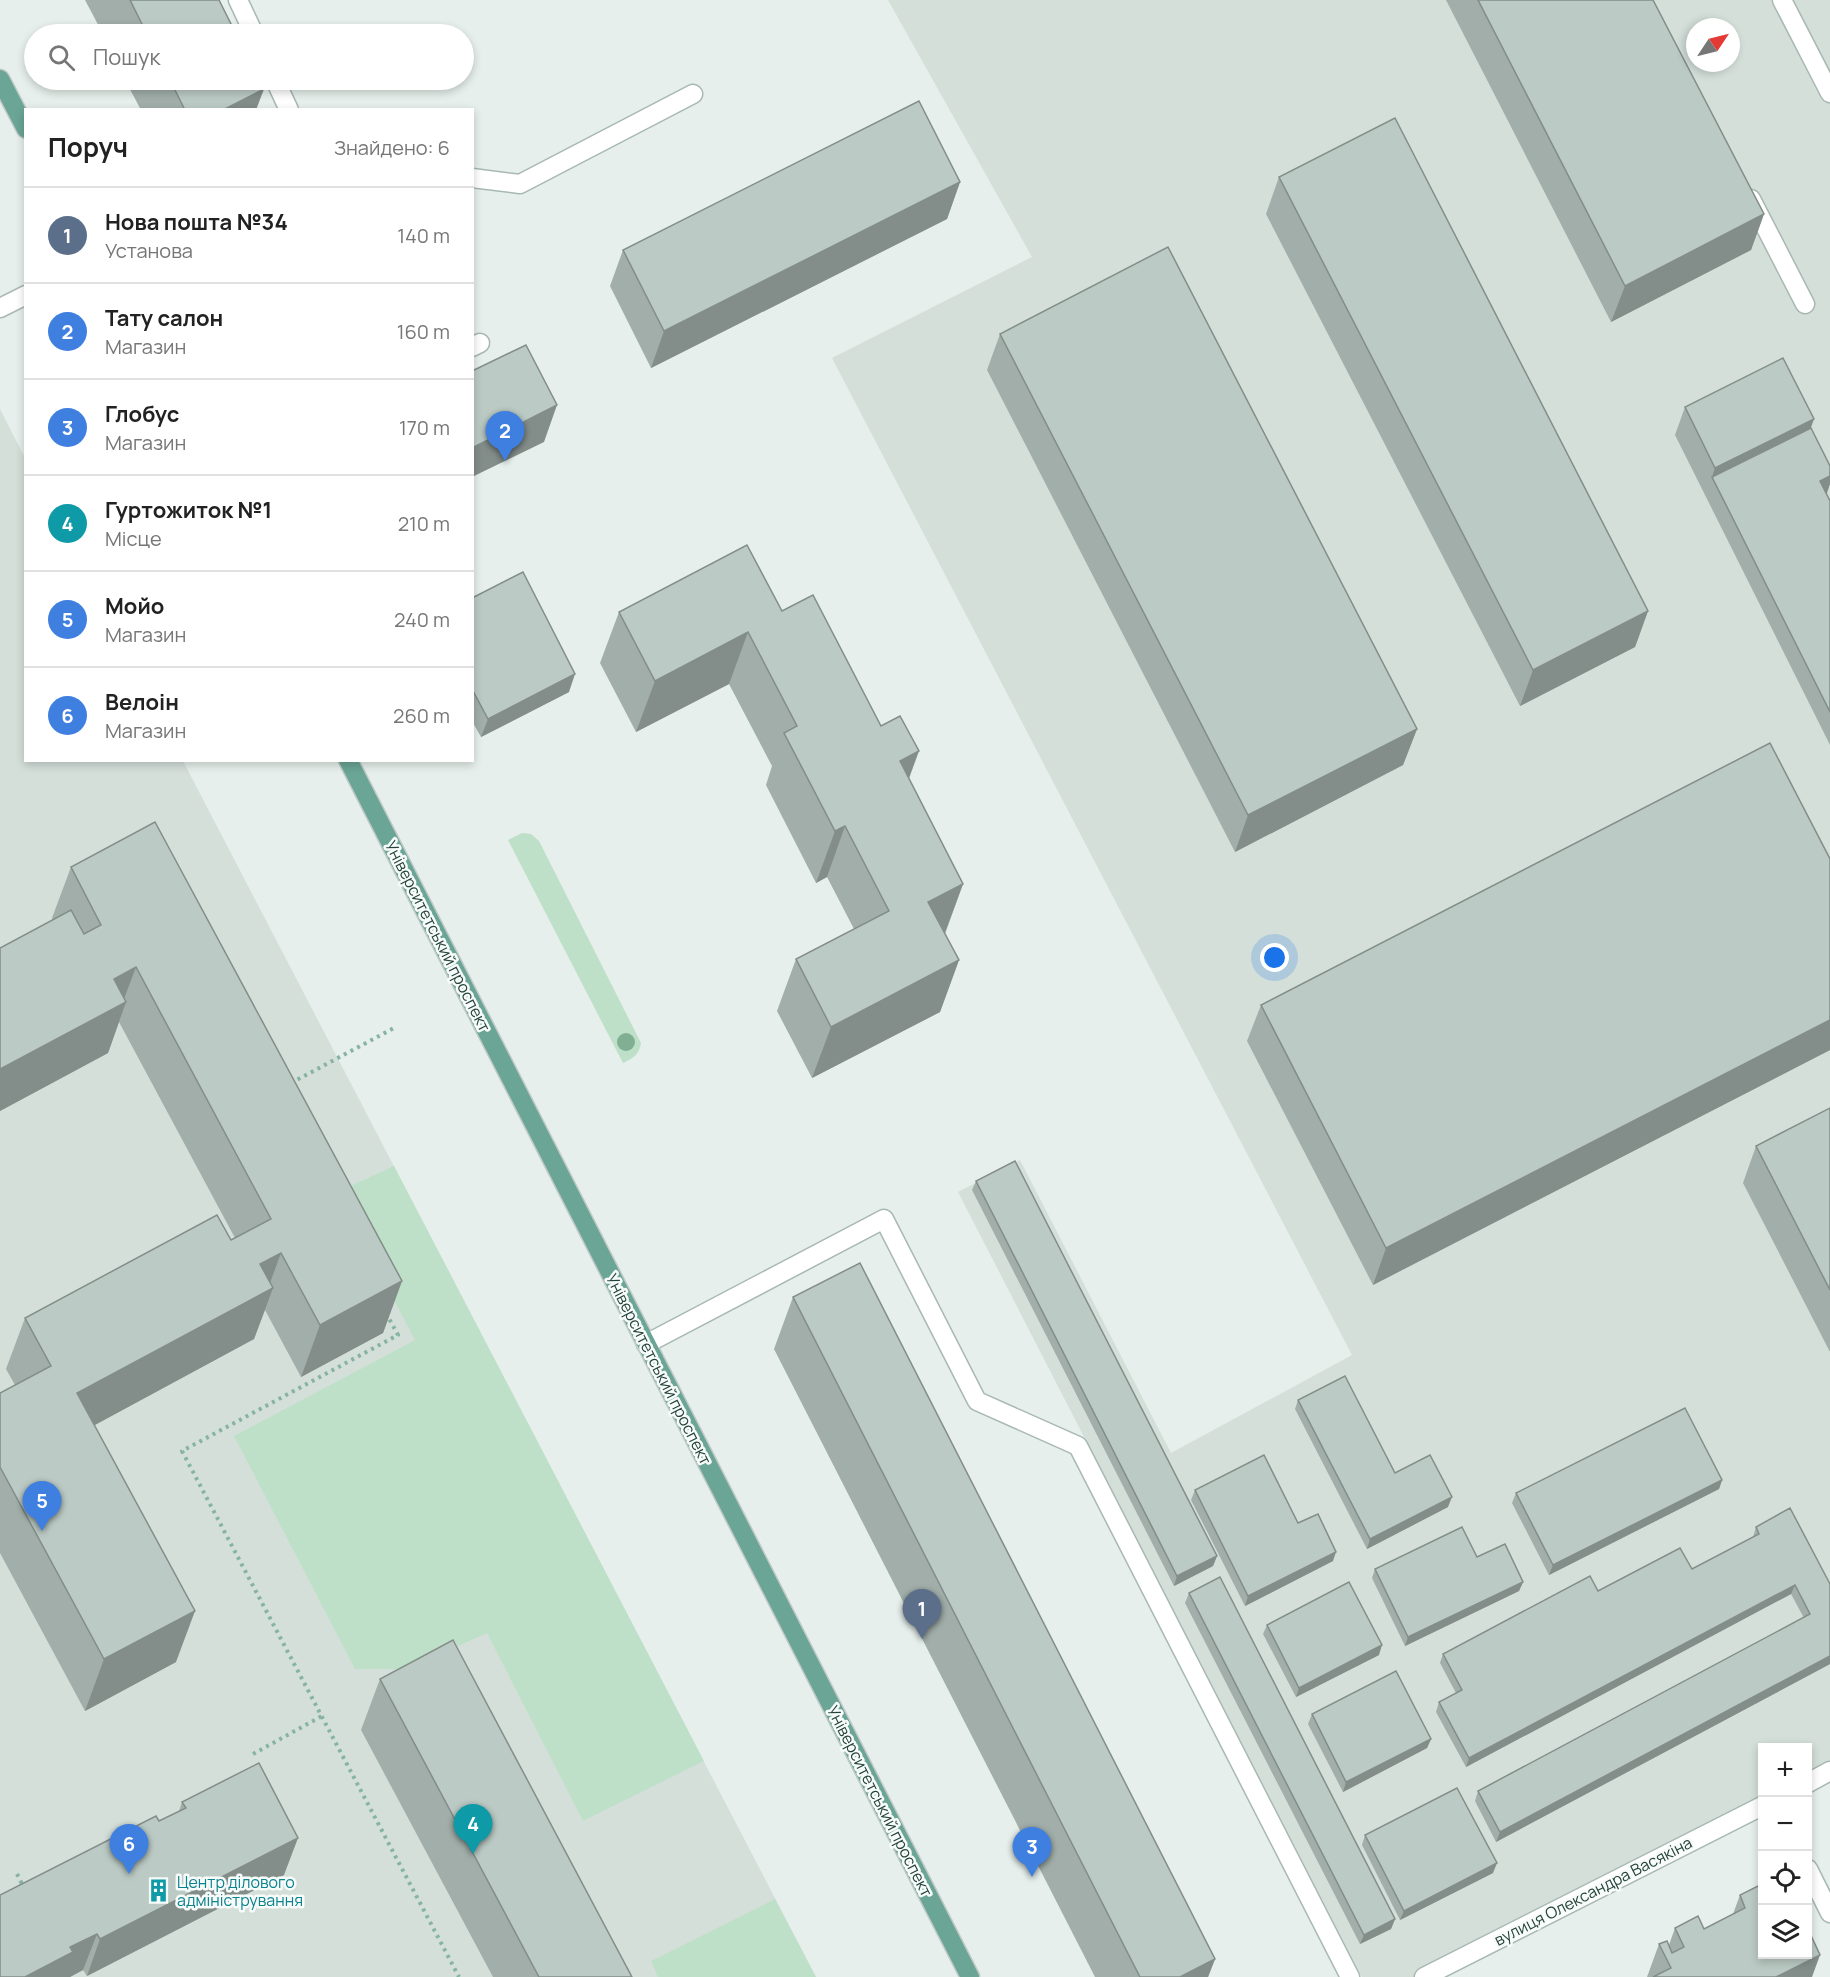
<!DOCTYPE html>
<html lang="uk">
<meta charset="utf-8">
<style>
body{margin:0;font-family:Manrope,sans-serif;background:#f6f6f6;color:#222}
.controls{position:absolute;right:18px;bottom:18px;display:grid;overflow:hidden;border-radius:0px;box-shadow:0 3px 9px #0003}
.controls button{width:54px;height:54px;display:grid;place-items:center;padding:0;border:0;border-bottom:2px solid #e0e0e0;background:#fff;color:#222;font:30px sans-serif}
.compass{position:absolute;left:1686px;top:18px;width:54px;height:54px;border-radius:50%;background:#fff;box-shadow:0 3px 9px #0003;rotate:55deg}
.you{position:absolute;left:1275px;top:958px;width:21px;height:21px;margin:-15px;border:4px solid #fff;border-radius:50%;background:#1a73e8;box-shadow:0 0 0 9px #1a73e833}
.badge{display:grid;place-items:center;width:39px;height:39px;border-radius:50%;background:#d93025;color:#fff;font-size:20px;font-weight:700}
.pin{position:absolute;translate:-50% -50px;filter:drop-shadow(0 2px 3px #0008)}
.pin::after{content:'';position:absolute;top:32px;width:21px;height:18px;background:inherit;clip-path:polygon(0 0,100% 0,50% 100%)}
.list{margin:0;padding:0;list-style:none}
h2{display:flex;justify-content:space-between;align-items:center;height:78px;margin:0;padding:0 24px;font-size:26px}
h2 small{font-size:20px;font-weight:400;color:#767676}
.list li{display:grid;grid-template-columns:39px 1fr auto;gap:18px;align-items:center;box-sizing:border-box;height:96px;padding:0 24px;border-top:2px solid #e0e0e0}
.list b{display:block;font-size:22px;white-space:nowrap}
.list p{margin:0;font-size:20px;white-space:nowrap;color:#767676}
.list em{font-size:20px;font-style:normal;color:#767676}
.icon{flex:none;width:33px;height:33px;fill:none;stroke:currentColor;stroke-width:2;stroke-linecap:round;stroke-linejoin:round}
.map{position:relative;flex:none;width:1830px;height:1977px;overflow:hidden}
.search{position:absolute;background:#fff;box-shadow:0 3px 9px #0003;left:24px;top:24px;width:450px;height:66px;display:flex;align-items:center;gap:15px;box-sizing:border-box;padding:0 21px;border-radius:33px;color:#767676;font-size:22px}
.panel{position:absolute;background:#fff;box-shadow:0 3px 9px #0003;left:24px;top:108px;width:450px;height:654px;border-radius:0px}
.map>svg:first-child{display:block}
</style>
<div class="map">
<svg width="1830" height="1977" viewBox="0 0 1830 1977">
<rect width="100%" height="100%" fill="#e6efeb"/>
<g fill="#d4dfda" fill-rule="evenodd">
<path d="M888,0H1830V1771L1808,1783V1748H1762V1806L1424,1977H1362L958,1192L1020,1160L1171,1453L1352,1355L832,358L1032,257ZM1695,27H1731V63H1695Z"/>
<path d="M0,409L25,458L26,760L183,761L816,1977H0Z"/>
</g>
<g fill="#bfe0c8">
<path d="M522,833L531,834L539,841L641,1043C639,1055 633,1058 623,1063L508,840Z"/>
<path d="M394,1166L704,1761L583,1821L487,1633L408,1669H355L234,1436L415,1340L337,1192Z"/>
<path d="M775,1899L816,1977H658L651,1961Z"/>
</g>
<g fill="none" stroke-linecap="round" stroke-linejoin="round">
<defs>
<g id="service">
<path d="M238,0L254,34"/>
<path d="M275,80L289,110"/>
<path d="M472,178L520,184L693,94"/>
<path d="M1751,199L1805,304"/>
<path d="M0,308L26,295"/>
<path d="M472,347L480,343"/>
<path d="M646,1344L884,1219L977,1401L1078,1446L1350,1977"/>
<path d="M1808,1869L1830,1913"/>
</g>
<g id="tertiary">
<path d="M1782,0L1830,93"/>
<path d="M1808,1783L1830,1771"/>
<path d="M1424,1977L1762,1806"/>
</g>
<g id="primary">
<path d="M0,79L26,129"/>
<path d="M348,760L970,1977"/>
</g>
</defs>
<use href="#service" stroke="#a8b8b2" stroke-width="21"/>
<use href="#tertiary" stroke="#a8b8b2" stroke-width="21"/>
<use href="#primary" stroke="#c2cac8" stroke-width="21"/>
<g stroke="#86b3a5" stroke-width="4" stroke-dasharray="3 4.5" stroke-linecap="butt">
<path d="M291,1083L394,1028"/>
<path d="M386,1313L398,1335L182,1451L459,1977"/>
<path d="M253,1754L322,1716"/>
<path d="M17,1874L24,1888"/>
</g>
<use href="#service" stroke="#fff" stroke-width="18"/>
<use href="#tertiary" stroke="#fff" stroke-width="18"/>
<use href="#primary" stroke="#6aa596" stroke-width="18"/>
</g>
<circle fill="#80af93" cx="626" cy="1042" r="9"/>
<g fill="#a1aea9">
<path d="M85,0H219L236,34H103Z"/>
<path d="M1446,0H1653L1764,214L1751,250L1611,322Z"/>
<path d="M125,80H259L256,110H141Z"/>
<path d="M1279,177L1648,611L1635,647L1520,706L1266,214Z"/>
<path d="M960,182L947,219L651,368L610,286L623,250Z"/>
<path d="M1000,334L1417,729L1403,765L1235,852L987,370Z"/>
<path d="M1685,407L1811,428L1830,466V484L1826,493L1830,501V745L1675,435Z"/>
<path d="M472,598L569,692L481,737L472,721Z"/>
<path d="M782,611L909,779L963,884L945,934L959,960L940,1012L812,1078L777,1011L796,959L854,929L827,877L816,883L766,785L772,766L729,684L636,732L600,663L619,612Z"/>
<path d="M1830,859V1050L1373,1285L1247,1041L1261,1005Z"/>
<path d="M71,867L402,1281L383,1333L301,1377L265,1310L254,1339L94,1425L176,1662L85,1711L0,1553V1393L15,1385L6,1369L25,1318L235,1238L119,1022L108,1053L0,1111V948L53,920L52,918Z"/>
<path d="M1830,1108V1352L1743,1183L1756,1146Z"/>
<path d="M976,1181L1217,1556L1213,1566L1174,1586L972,1190Z"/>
<path d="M793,1297L1215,1959L1208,1977H1095L774,1349Z"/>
<path d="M1298,1400L1395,1473L1448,1507L1367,1549L1295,1409Z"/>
<path d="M1722,1480L1719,1489L1549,1575L1512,1503L1516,1493Z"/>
<path d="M1195,1490L1333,1561L1245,1606L1191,1500Z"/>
<path d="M1756,1527L1830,1584V1664L1496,1842L1475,1801L1478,1791L1804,1618L1791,1594L1466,1767L1436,1712L1439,1702L1456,1693L1440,1663L1443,1654L1598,1591L1692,1569L1753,1537Z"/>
<path d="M1477,1557L1523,1582L1519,1591L1405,1646L1372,1578L1375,1569Z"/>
<path d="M1189,1593L1395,1919L1391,1929L1360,1944L1185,1603Z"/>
<path d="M1267,1625L1379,1655L1296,1697L1263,1634Z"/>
<path d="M380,1679L632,1977H493L361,1730Z"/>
<path d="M1312,1714L1431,1739L1427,1748L1343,1792L1308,1724Z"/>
<path d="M182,1802L284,1875L87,1976L83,1970L70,1977L159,1821L179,1811Z"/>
<path d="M1365,1835L1493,1873L1400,1920L1362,1845Z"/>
<path d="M1740,1895L1812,1977H1647L1659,1944L1669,1945L1675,1928L1704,1929L1733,1914Z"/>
</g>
<g fill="#838d89">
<path d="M264,89L256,110H223Z"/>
<path d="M960,182L947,219L651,368L664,331Z"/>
<path d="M1764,214L1751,250L1611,322L1625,286Z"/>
<path d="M557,405L544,442L472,477V448Z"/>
<path d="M1814,419L1804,447L1712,477L1715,468Z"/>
<path d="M1830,476V484L1827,493L1813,500L1820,481Z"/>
<path d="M1648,611L1635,647L1520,706L1533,670Z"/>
<path d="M748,632L729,684L636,732L655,681Z"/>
<path d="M575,674L569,692L481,737L488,719Z"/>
<path d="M1417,729L1403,765L1235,852L1248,815Z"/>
<path d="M919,751L900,803V761Z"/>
<path d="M845,826L827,877L816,883L835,831Z"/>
<path d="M963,884L944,935L928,902Z"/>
<path d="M959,960L940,1012L812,1078L831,1027Z"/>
<path d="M136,967L122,1004L126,1002L108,1053L0,1111V1069L114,979Z"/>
<path d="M1830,1020V1050L1373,1285L1386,1248Z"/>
<path d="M281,1253L267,1291L273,1288L254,1339L58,1445L77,1393L260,1264Z"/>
<path d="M402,1281L383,1333L301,1377L320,1325Z"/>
<path d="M1722,1480L1719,1489L1549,1575L1553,1565Z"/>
<path d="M1452,1497L1448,1507L1367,1549L1370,1539Z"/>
<path d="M1336,1552L1333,1561L1245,1606L1248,1596Z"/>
<path d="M1217,1556L1213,1566L1174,1586L1177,1576Z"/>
<path d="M1523,1582L1519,1591L1405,1646L1408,1637Z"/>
<path d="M1795,1585L1791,1594L1466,1767L1469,1758Z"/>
<path d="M195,1611L176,1662L85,1711L104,1659Z"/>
<path d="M1382,1645L1379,1655L1296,1697L1299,1688Z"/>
<path d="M1830,1656V1664L1496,1842L1500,1832Z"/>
<path d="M1431,1739L1427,1748L1343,1792L1346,1782Z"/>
<path d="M298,1838L284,1875L87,1976L100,1939Z"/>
<path d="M1497,1863L1493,1873L1400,1920L1404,1911Z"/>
<path d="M1395,1919L1391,1929L1360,1944L1364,1935Z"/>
<path d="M97,1934L83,1970L70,1977H25L70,1947Z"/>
<path d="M1820,1955L1812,1977H1776Z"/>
<path d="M1215,1959L1208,1977H1180Z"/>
</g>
<g fill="#bbcac4" stroke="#838d89" stroke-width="1.5">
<path d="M130,0H219L236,34H147Z"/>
<path d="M1478,0H1653L1764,214L1625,286Z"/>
<path d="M170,80H259L264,89L223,110H185Z"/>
<path d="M919,101L960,182L664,331L623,250Z"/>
<path d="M1395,118L1648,611L1533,670L1279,177Z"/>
<path d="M1168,247L1417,729L1248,815L1000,334Z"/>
<path d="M526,345L557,405L472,448V371Z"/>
<path d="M1783,358L1814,419L1715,468L1685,407Z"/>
<path d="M1811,428L1830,466V476L1820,481L1830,501V712L1712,477Z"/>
<path d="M747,545L782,611L813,595L881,726L900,716L919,751L900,761L963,884L928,902L959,960L831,1027L796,959L889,911L845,826L835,831L784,733L797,726L748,632L655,681L619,612Z"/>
<path d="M523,572L575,674L488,719L472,689V598Z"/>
<path d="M1770,743L1830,859V1020L1386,1248L1261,1005Z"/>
<path d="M155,822L402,1281L320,1325L281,1253L260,1264L273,1288L77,1393L195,1611L104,1659L0,1467V1393L51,1366L25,1318L217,1215L231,1240L271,1219L136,967L114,979L126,1002L0,1069V948L71,910L84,934L101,925L71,867Z"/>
<path d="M1830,1108V1290L1756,1146Z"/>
<path d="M1015,1161L1217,1556L1177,1576L976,1181Z"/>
<path d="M860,1263L1215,1959L1180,1977H1140L793,1297Z"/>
<path d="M1345,1376L1395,1473L1430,1455L1452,1497L1370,1539L1298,1400Z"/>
<path d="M1685,1408L1722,1480L1553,1565L1516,1493Z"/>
<path d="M1264,1455L1298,1523L1318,1514L1336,1552L1248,1596L1195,1490Z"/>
<path d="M1790,1508L1830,1584V1656L1500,1832L1478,1791L1810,1614L1795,1585L1469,1758L1439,1702L1462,1690L1443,1654L1590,1576L1598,1591L1680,1548L1692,1569L1759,1534L1756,1527Z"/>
<path d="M1462,1527L1477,1557L1505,1544L1523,1582L1408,1637L1375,1569Z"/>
<path d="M1220,1577L1395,1919L1364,1935L1189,1593Z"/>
<path d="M1349,1582L1382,1645L1299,1688L1267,1625Z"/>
<path d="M453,1640L632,1977H539L380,1679Z"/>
<path d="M1396,1671L1431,1739L1346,1782L1312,1714Z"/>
<path d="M259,1763L298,1838L100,1939L97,1934L70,1947L73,1952L25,1977H0V1895L156,1816L159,1821L186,1808L182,1802Z"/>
<path d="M1457,1788L1497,1863L1404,1911L1365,1835Z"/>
<path d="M1760,1885L1762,1889V1954H1808V1929L1820,1955L1776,1977H1653L1671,1968L1659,1944L1667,1941L1672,1953L1684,1947L1675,1928L1698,1916L1704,1929L1745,1908L1740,1895Z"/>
</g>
<defs>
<symbol id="building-bare" viewBox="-9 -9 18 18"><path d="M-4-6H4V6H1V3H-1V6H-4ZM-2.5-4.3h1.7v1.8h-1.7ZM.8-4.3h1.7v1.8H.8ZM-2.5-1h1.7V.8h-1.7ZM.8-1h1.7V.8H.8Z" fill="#0f9aa8" stroke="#f7fbf9" stroke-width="2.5" paint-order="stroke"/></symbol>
</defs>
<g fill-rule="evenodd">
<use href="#building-bare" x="142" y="1874" width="33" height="33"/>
</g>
<g text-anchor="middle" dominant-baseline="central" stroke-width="5" stroke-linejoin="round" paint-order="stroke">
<g font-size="16" fill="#24423a" stroke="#f7fbf9">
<text transform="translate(438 936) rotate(63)">Університетський проспект</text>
<text transform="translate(659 1369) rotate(63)">Університетський проспект</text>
<text transform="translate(880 1801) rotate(63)">Університетський проспект</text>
<text transform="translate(1593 1891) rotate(-27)">вулиця Олександра Васякіна</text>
</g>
<g font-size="16" fill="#0d838f" stroke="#f7fbf9" text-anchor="start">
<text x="177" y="1882">Центр ділового<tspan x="177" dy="18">адміністрування</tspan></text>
</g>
</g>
</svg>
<div class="controls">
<button>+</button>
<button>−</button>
<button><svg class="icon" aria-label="locate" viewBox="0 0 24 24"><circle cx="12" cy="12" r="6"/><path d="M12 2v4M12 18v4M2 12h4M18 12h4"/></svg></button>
<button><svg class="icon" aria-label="layers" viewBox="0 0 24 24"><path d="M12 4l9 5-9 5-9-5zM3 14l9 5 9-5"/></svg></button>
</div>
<svg class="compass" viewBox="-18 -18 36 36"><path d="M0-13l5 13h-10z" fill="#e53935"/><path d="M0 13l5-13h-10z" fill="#767676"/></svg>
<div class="you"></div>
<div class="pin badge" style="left:922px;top:1639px;background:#5c6f8a">1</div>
<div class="pin badge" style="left:505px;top:461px;background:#3f7fe0">2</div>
<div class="pin badge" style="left:1032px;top:1877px;background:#3f7fe0">3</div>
<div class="pin badge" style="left:473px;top:1854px;background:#0f9aa8">4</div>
<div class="pin badge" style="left:42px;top:1531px;background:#3f7fe0">5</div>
<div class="pin badge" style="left:129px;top:1874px;background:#3f7fe0">6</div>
<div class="search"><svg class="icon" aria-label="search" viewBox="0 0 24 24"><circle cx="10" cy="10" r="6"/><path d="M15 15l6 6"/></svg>Пошук</div>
<section class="panel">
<h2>Поруч<small>Знайдено: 6</small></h2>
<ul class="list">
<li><span class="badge" style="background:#5c6f8a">1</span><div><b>Нова пошта №34</b><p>Установа</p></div><em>140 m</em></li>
<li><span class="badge" style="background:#3f7fe0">2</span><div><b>Тату салон</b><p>Магазин</p></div><em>160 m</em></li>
<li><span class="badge" style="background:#3f7fe0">3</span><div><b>Глобус</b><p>Магазин</p></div><em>170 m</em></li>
<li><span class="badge" style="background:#0f9aa8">4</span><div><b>Гуртожиток №1</b><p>Місце</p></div><em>210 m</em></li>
<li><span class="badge" style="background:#3f7fe0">5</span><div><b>Мойо</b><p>Магазин</p></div><em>240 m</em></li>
<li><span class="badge" style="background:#3f7fe0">6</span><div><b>Велоін</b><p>Магазин</p></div><em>260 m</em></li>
</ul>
</section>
</div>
